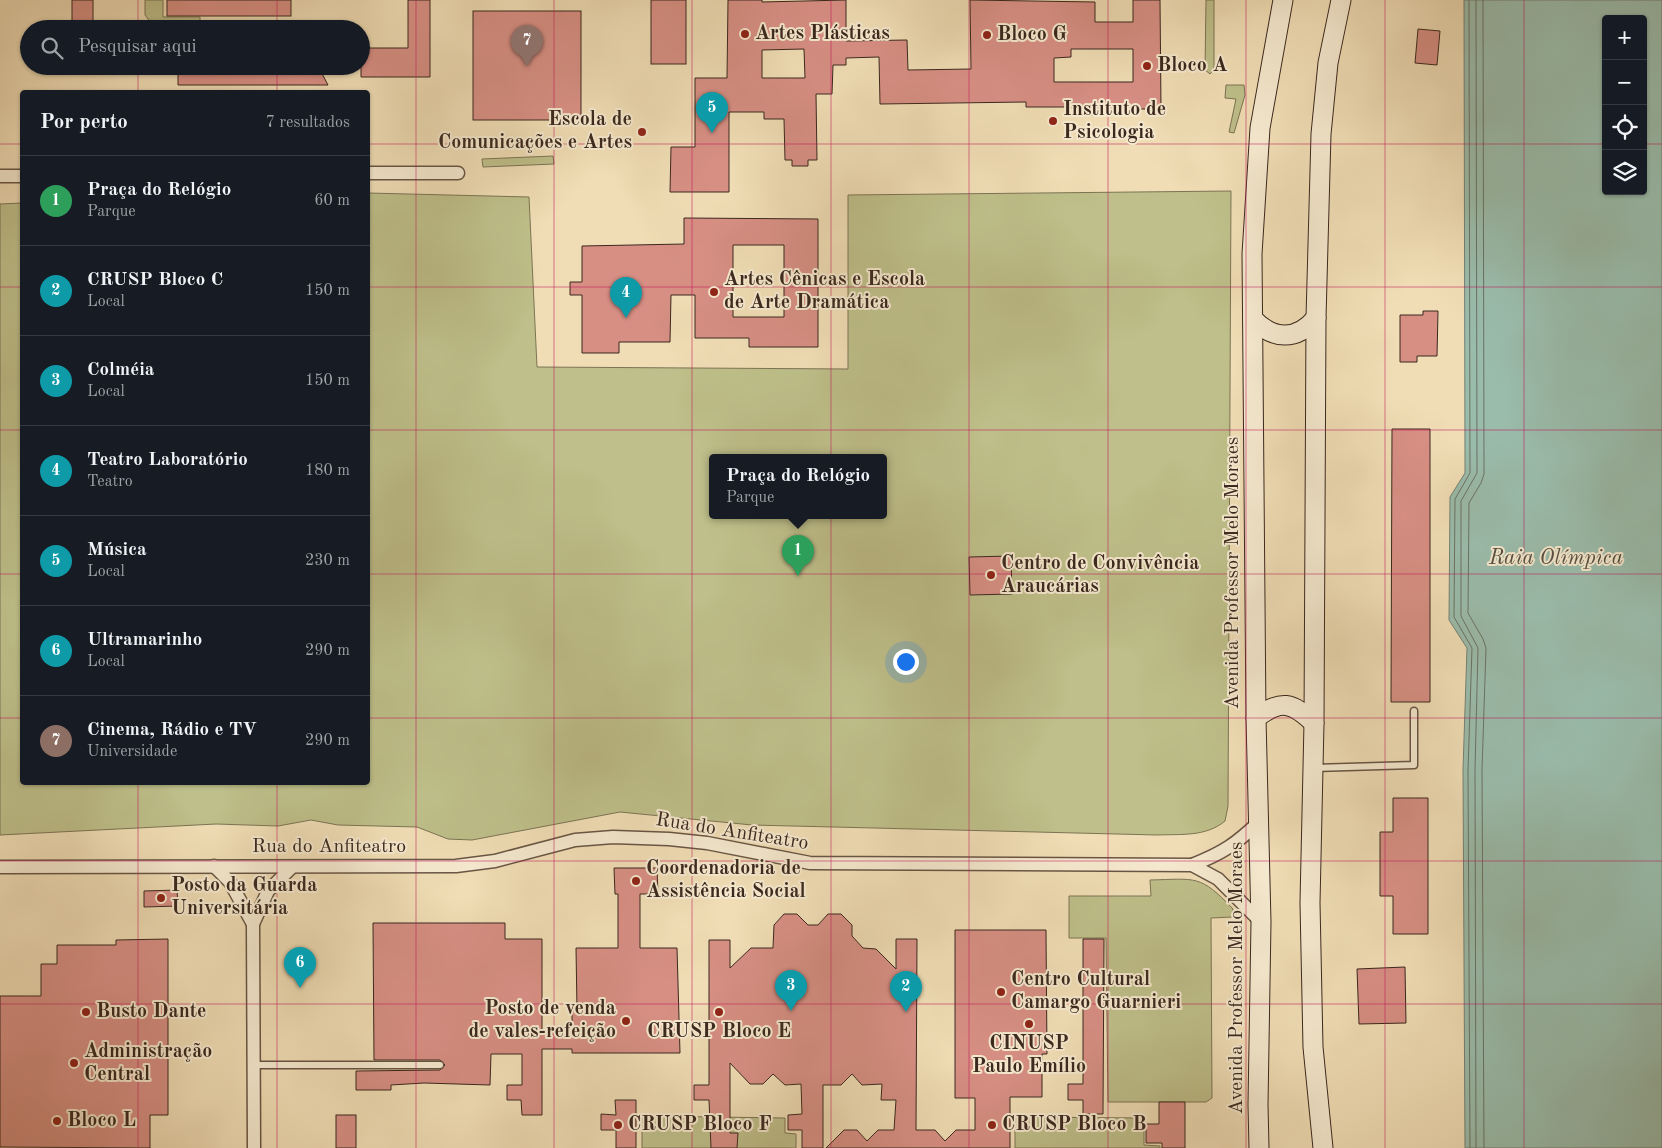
<!DOCTYPE html>
<html lang="pt">
<meta charset="utf-8">
<style>
body{margin:0;font-family:"Old Standard TT",serif;background:#20242c;color:#f1f3f6}
.controls{position:absolute;right:15px;top:15px;display:grid;overflow:hidden;border-radius:5px;box-shadow:0 1px 4px #0004}
.controls button{width:45px;height:45px;display:grid;place-items:center;padding:0;border:0;border-bottom:1px solid #363941;background:#171b24;color:#f1f3f6;font:25px sans-serif}
.you{position:absolute;left:905px;top:661px;width:18px;height:18px;margin:-12px;border:4px solid #fff;border-radius:50%;background:#1a73e8;box-shadow:0 0 0 8px #1a73e833}
.badge{display:grid;place-items:center;width:32px;height:32px;border-radius:50%;background:#c59692;color:#fff;font-size:16px;font-weight:700}
.pin{position:absolute;translate:-50% -41px;filter:drop-shadow(0 1px 2px #0008)}
.pin::after{content:'';position:absolute;top:26px;width:18px;height:15px;background:inherit;clip-path:polygon(0 0,100% 0,50% 100%)}
.popup{position:absolute;left:709px;top:454px;width:178px;height:65px;box-sizing:border-box;display:grid;place-content:center;border-radius:5px;background:#171b24;filter:drop-shadow(0 1px 4px #0005);font-size:16px;white-space:nowrap;color:#9ea1a6}
.popup b{font-size:19px;color:#f1f3f6}
.popup::after{content:'';position:absolute;left:50%;top:100%;margin-left:-10px;border:10px solid transparent;border-top-color:#171b24}
.list{margin:0;padding:0;list-style:none}
h2{display:flex;justify-content:space-between;align-items:center;height:65px;margin:0;padding:0 20px;font-size:21px}
h2 small{font-size:16px;font-weight:400;color:#9ea1a6}
.list li{display:grid;grid-template-columns:32px 1fr auto;gap:15px;align-items:center;box-sizing:border-box;height:90px;padding:0 20px;border-top:1px solid #363941}
.list b{display:block;font-size:19px;white-space:nowrap}
.list p{margin:0;font-size:16px;white-space:nowrap;color:#9ea1a6}
.list em{font-size:16px;font-style:normal;color:#9ea1a6}
.icon{flex:none;width:28px;height:28px;fill:none;stroke:currentColor;stroke-width:2;stroke-linecap:round;stroke-linejoin:round}
.map{position:relative;flex:none;width:1662px;height:1148px;overflow:hidden}
.search{position:absolute;background:#171b24;box-shadow:0 1px 4px #0004;left:20px;top:20px;width:350px;height:55px;display:flex;align-items:center;gap:12px;box-sizing:border-box;padding:0 18px;border-radius:28px;color:#9ea1a6;font-size:19px}
.panel{position:absolute;background:#171b24;box-shadow:0 1px 4px #0004;left:20px;top:90px;width:350px;height:695px;border-radius:5px}
.map>svg:first-child{display:block}
</style>
<div class="map">
<svg width="1662" height="1148" viewBox="0 0 1662 1148">
<rect width="100%" height="100%" fill="#f0ddb5"/>
<filter id="stains"><feTurbulence type="fractalNoise" baseFrequency=".004" numOctaves="4"/><feColorMatrix values="0 0 0 0 .2 0 0 0 0 .09 0 0 0 0 .02 0 0 0 .5 -.17"/></filter>
<radialGradient id="worn" r=".72"><stop offset=".6" stop-color="#630" stop-opacity="0"/><stop offset="1" stop-color="#630" stop-opacity=".3"/></radialGradient>
<g fill="#bebf8a" stroke="#7c7454" fill-rule="evenodd">
<path d="M145,0H163V17H200V22L151,23L145,15Z"/>
<path d="M1206,0H1214V70L1210,74L1205,70Z"/>
<path d="M1226,85H1244L1245,95L1234,133L1229,132L1236,99L1225,98Z"/>
<path d="M553,156L554,164L483,167L482,159Z"/>
<path d="M1231,191L1228,806L1225,821C1206,837 1181,834 1157,835L752,825L620,812L472,840L448,839L417,827L338,825L311,820L278,826L216,824L0,835V204L22,203V782H368V193L529,197L537,367L848,369V195ZM713,457H883V515H713Z"/>
<path d="M1150,880C1196,879 1200,874 1233,909V917L1211,918L1212,1098L1206,1102H1108L1106,938H1069V896H1151Z"/>
<path d="M642,1116L785,1118V1133L796,1134V1148H642Z"/>
<path d="M1015,1117L1144,1118V1145L1160,1146V1148H1015Z"/>
</g>
<path fill="#9abcab" stroke="#748173" fill-rule="evenodd" d="M1464,0H1662V1148H1465L1463,770L1467,648L1449,620L1450,497L1465,473ZM1606,19H1643V191H1606Z"/>
<g fill="none" stroke-linecap="round" stroke-linejoin="round">
<g stroke="#6a7264" stroke-width="1">
<path d="M1469,0L1470,473L1455,499L1454,617L1472,648L1468,770L1470,1148"/>
<path d="M1476,0L1477,473L1461,501V616L1478,648L1475,770L1476,1148"/>
<path d="M1483,0L1484,474L1481,483L1469,503L1468,613L1483,639L1486,648L1482,770L1484,1148"/>
</g>
</g>
<g fill="#d78f84" stroke="#3b281e" fill-rule="evenodd">
<rect x="72" y="0" width="21" height="29"/>
<rect x="167" y="0" width="124" height="16"/>
<path d="M408,0H430V77H361V48H408Z"/>
<rect x="651" y="0" width="35" height="64"/>
<path d="M728,0H762V2L846,0V41L907,40L908,70L971,69L970,0L1095,2V22H1133V0H1160L1161,109H1095V115H1077V107H1026V102L880,104L879,57L846,58V65H833L832,94H816L817,160H808V166H792V160H785L784,119H764V112H729V192H670L671,147H695V78H727ZM804,49L805,78H762V50ZM1071,49H1133V82H1054V58L1071,57Z"/>
<rect x="473" y="11" width="108" height="109"/>
<path d="M1418,29L1440,31L1437,65L1415,63Z"/>
<path d="M178,66H318L328,85H178Z"/>
<path d="M684,218L818,219V347H749V338H695V295H671L670,342H619V353H582V295H570V282H582V246L684,244ZM733,245H784V317H733Z"/>
<path d="M1423,311H1438L1437,356H1417V362H1400V315H1423Z"/>
<path d="M1392,429H1430V702H1391Z"/>
<path d="M1011,556L1012,594L970,595L969,557Z"/>
<path d="M1393,798H1428V934H1393V896H1380V832H1393Z"/>
<path d="M614,868H657L658,894H640V948H677L680,1053H572V1049H542V1115H522L521,1100H507V1085H522V1054H491L490,1085L424,1083L391,1085V1090H356V1071L440,1070L445,1065L440,1060H374L373,923H505V939H542V1032H572V1010H577L576,948H618V894H615Z"/>
<path d="M177,890L178,906L144,907V891Z"/>
<path d="M784,914H797L808,925H818L828,914H841L852,925V936L863,948L876,949L896,969V939H917L916,1130H935L945,1141L956,1130H975V1098H955V930H1046L1047,1054H1042V1097H1010V1148H826L844,1130H857L867,1141L878,1130H894L896,1100H881L882,1084L862,1085L852,1074L841,1085H823V1148H802V1130H788V1115L802,1114L801,1084L785,1085L773,1074L763,1084H750L730,1063V1133H738L737,1148H711L709,1100H694V1085H709V940H730V968L751,948H773L774,925Z"/>
<path d="M168,939V1115H150V1148L0,1147V996H41V964H57V945H116V940Z"/>
<path d="M1083,939H1104L1103,1114H1083V1100H1068V1084H1083Z"/>
<path d="M1405,967L1406,1023L1359,1024L1357,969Z"/>
<path d="M615,1100H636V1148H616V1130H601V1114L616,1115Z"/>
<path d="M1159,1102H1185V1148H1162V1143H1146V1124H1159Z"/>
<rect x="336" y="1115" width="20" height="33"/>
</g>
<g fill="none" stroke-linecap="round" stroke-linejoin="round">
<defs>
<g id="lane">
<path d="M1314,768L1414,765V711"/>
<path d="M254,1065H440"/>
</g>
<g id="street">
<path d="M368,173H458"/>
<path d="M0,176H22"/>
<path d="M1192,865C1223,853 1236,844 1260,821"/>
<path d="M214,866L230,882L253,924"/>
<path d="M0,867L456,866L495,861L575,840L613,837L669,839L707,843L810,863L1192,865L1218,879L1261,922"/>
<path d="M254,1148L253,924L268,891L292,867"/>
</g>
<g id="secondary">
<path d="M1253,319C1273,340 1297,341 1316,318"/>
<path d="M1256,718C1281,699 1292,702 1314,723"/>
<path d="M1259,1148L1258,1105L1261,922L1256,718L1252,254L1260,128L1283,0"/>
<path d="M1323,1148L1313,1047L1310,903L1314,723L1316,318L1321,134L1328,63L1341,0"/>
</g>
</defs>
<use href="#lane" stroke="#685544" stroke-width="9"/>
<use href="#street" stroke="#685544" stroke-width="15"/>
<use href="#secondary" stroke="#3b281e" stroke-width="21"/>
<use href="#lane" stroke="#f5e9cf" stroke-width="6"/>
<use href="#street" stroke="#f5e9cf" stroke-width="12"/>
<use href="#secondary" stroke="#f5e9cf" stroke-width="19"/>
</g>
<path fill="none" stroke="#c2185b" stroke-width="1" stroke-opacity="0.55" d="M138,0V29M277,0V29M416,0V1148M554,0V1148M692,0V1148M831,0V1148M969,0V1148M1108,0V1148M1246,0V1148M1385,0V1148M1524,0V1148M138,66V92M277,66V92M0,144H22M368,144H1606M1643,144H1662M0,287H22M368,287H1662M0,430H22M368,430H1662M0,574H22M368,574H1662M0,718H22M368,718H1662M138,782V1148M277,782V1148M0,861H1662M0,1004H1662"/>
<g fill="#8f2418" stroke="#f5e9cf" stroke-width="2">
<circle cx="745" cy="34" r="5"/>
<circle cx="987" cy="35" r="5"/>
<circle cx="1147" cy="66" r="5"/>
<circle cx="1053" cy="121" r="5"/>
<circle cx="642" cy="132" r="5"/>
<circle cx="714" cy="292" r="5"/>
<circle cx="991" cy="575" r="5"/>
<circle cx="636" cy="881" r="5"/>
<circle cx="161" cy="898" r="5"/>
<circle cx="1001" cy="992" r="5"/>
<circle cx="86" cy="1012" r="5"/>
<circle cx="719" cy="1012" r="5"/>
<circle cx="626" cy="1021" r="5"/>
<circle cx="1029" cy="1024" r="5"/>
<circle cx="74" cy="1063" r="5"/>
<circle cx="57" cy="1121" r="5"/>
<circle cx="618" cy="1125" r="5"/>
<circle cx="992" cy="1125" r="5"/>
</g>
<g text-anchor="middle" dominant-baseline="central" stroke-width="4" stroke-linejoin="round" paint-order="stroke">
<g font-size="20" font-weight="bold" fill="#3b281e" stroke="#f5e9cf" text-anchor="start">
<text x="755" y="34">Artes Plásticas</text>
<text x="997" y="35">Bloco G</text>
<text x="1157" y="66">Bloco A</text>
<text x="1063" y="110">Instituto de<tspan x="1063" dy="23">Psicologia</tspan></text>
<text x="632" y="120" text-anchor="end">Escola de<tspan x="632" dy="23">Comunicações e Artes</tspan></text>
<text x="724" y="280">Artes Cênicas e Escola<tspan x="724" dy="23">de Arte Dramática</tspan></text>
<text x="1001" y="564">Centro de Convivência<tspan x="1001" dy="23">Araucárias</tspan></text>
<text x="646" y="869">Coordenadoria de<tspan x="646" dy="23">Assistência Social</tspan></text>
<text x="171" y="886">Posto da Guarda<tspan x="171" dy="23">Universitária</tspan></text>
<text x="1011" y="980">Centro Cultural<tspan x="1011" dy="23">Camargo Guarnieri</tspan></text>
<text x="616" y="1009" text-anchor="end">Posto de venda<tspan x="616" dy="23">de vales-refeição</tspan></text>
<text x="96" y="1012">Busto Dante</text>
<text x="719" y="1032" text-anchor="middle">CRUSP Bloco E</text>
<text x="1029" y="1044" text-anchor="middle">CINUSP<tspan x="1029" dy="23">Paulo Emílio</tspan></text>
<text x="84" y="1052">Administração<tspan x="84" dy="23">Central</tspan></text>
<text x="67" y="1121">Bloco L</text>
<text x="628" y="1125">CRUSP Bloco F</text>
<text x="1002" y="1125">CRUSP Bloco B</text>
</g>
<g font-size="20" fill="#3b281e" stroke="#f5e9cf">
<text transform="translate(1233 573) rotate(-90)">Avenida Professor Melo Moraes</text>
<text transform="translate(732 832) rotate(9)">Rua do Anfiteatro</text>
<text x="329" y="847">Rua do Anfiteatro</text>
<text transform="translate(1237 978) rotate(-90)">Avenida Professor Melo Moraes</text>
</g>
<g font-size="21" font-style="italic" fill="#534d41" stroke="#f5e9cf">
<text x="1556" y="558">Raia Olímpica</text>
</g>
</g>
<rect width="100%" height="100%" filter="url(#stains)"/>
<rect width="100%" height="100%" fill="url(#worn)"/>
</svg>
<div class="controls">
<button>+</button>
<button>−</button>
<button><svg class="icon" aria-label="locate" viewBox="0 0 24 24"><circle cx="12" cy="12" r="6"/><path d="M12 2v4M12 18v4M2 12h4M18 12h4"/></svg></button>
<button><svg class="icon" aria-label="layers" viewBox="0 0 24 24"><path d="M12 4l9 5-9 5-9-5zM3 14l9 5 9-5"/></svg></button>
</div>
<div class="you"></div>
<div class="pin badge" style="left:798px;top:576px;background:#2e9e5b">1</div>
<div class="popup"><b>Praça do Relógio</b>Parque</div>
<div class="pin badge" style="left:906px;top:1012px;background:#0f9aa8">2</div>
<div class="pin badge" style="left:791px;top:1011px;background:#0f9aa8">3</div>
<div class="pin badge" style="left:626px;top:318px;background:#0f9aa8">4</div>
<div class="pin badge" style="left:712px;top:133px;background:#0f9aa8">5</div>
<div class="pin badge" style="left:300px;top:988px;background:#0f9aa8">6</div>
<div class="pin badge" style="left:527px;top:66px;background:#8d6e63">7</div>
<div class="search"><svg class="icon" aria-label="search" viewBox="0 0 24 24"><circle cx="10" cy="10" r="6"/><path d="M15 15l6 6"/></svg>Pesquisar aqui</div>
<section class="panel">
<h2>Por perto<small>7 resultados</small></h2>
<ul class="list">
<li><span class="badge" style="background:#2e9e5b">1</span><div><b>Praça do Relógio</b><p>Parque</p></div><em>60 m</em></li>
<li><span class="badge" style="background:#0f9aa8">2</span><div><b>CRUSP Bloco C</b><p>Local</p></div><em>150 m</em></li>
<li><span class="badge" style="background:#0f9aa8">3</span><div><b>Colméia</b><p>Local</p></div><em>150 m</em></li>
<li><span class="badge" style="background:#0f9aa8">4</span><div><b>Teatro Laboratório</b><p>Teatro</p></div><em>180 m</em></li>
<li><span class="badge" style="background:#0f9aa8">5</span><div><b>Música</b><p>Local</p></div><em>230 m</em></li>
<li><span class="badge" style="background:#0f9aa8">6</span><div><b>Ultramarinho</b><p>Local</p></div><em>290 m</em></li>
<li><span class="badge" style="background:#8d6e63">7</span><div><b>Cinema, Rádio e TV</b><p>Universidade</p></div><em>290 m</em></li>
</ul>
</section>
</div>
